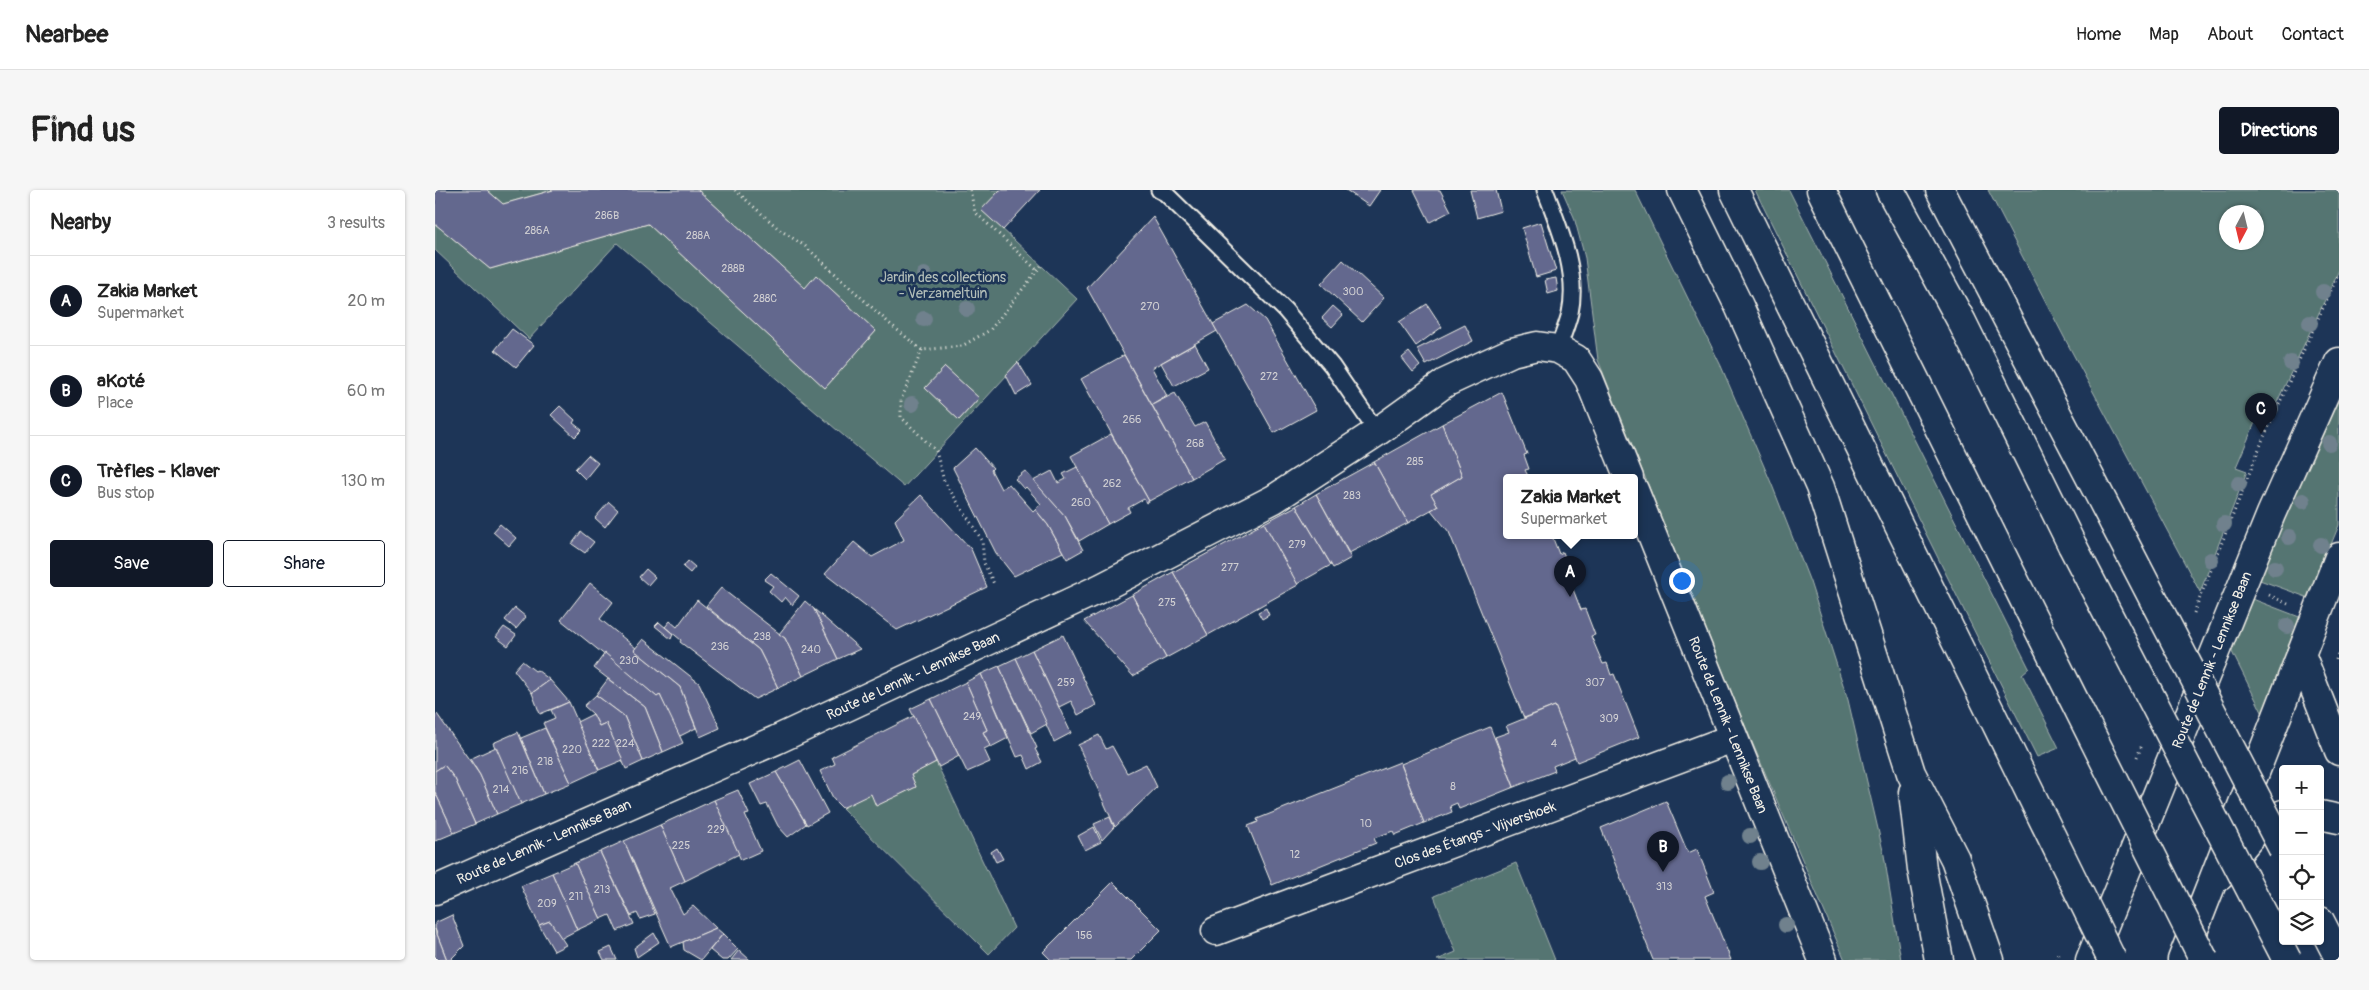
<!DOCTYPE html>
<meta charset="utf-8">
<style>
body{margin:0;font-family:Pangolin,sans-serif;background:#f6f6f6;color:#222}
.controls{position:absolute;right:15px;bottom:15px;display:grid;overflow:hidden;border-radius:5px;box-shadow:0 1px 4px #0004}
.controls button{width:45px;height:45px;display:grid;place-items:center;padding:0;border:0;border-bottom:1px solid #e0e0e0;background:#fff;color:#222;font:25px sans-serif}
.compass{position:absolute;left:1784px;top:15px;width:45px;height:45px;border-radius:50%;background:#fff;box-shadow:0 1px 4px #0004;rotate:187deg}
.you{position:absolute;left:1246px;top:390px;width:18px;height:18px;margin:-12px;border:4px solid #fff;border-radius:50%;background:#1a73e8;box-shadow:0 0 0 8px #1a73e833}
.badge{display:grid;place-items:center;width:32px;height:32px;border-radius:50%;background:#111827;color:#fff;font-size:16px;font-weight:700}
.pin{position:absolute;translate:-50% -41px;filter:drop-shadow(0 1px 2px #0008)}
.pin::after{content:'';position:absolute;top:26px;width:18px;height:15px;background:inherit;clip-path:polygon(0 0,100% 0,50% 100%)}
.popup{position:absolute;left:1068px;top:284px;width:135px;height:65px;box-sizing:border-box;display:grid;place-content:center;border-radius:5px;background:#fff;filter:drop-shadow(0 1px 4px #0005);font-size:16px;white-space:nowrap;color:#767676}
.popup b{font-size:19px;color:#222}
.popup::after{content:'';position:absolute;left:50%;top:100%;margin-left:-10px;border:10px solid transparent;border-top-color:#fff}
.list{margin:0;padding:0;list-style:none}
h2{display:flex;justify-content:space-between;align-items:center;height:65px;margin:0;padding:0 20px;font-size:21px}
h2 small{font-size:16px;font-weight:400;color:#767676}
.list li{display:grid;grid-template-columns:32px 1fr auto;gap:15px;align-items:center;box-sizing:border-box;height:90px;padding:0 20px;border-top:1px solid #e0e0e0}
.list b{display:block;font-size:19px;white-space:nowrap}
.list p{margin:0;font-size:16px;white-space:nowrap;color:#767676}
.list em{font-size:16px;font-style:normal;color:#767676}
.actions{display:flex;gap:10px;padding:15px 20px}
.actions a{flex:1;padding:11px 0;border:1px solid #111827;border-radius:5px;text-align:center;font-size:18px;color:#111827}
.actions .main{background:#111827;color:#fff}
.icon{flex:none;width:28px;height:28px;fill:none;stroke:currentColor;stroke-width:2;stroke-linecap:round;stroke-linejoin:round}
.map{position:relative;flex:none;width:1904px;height:770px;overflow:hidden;border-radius:5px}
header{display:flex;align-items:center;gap:30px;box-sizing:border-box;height:70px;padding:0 25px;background:#fff;border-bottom:1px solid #e0e0e0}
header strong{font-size:24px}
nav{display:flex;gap:28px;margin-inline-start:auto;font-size:18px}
.intro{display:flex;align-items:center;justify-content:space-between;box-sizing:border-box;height:120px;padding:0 30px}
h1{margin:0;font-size:35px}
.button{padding:12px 22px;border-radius:5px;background:#111827;color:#fff;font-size:18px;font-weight:700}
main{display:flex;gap:30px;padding:0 30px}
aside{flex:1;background:#fff;border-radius:5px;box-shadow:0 1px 4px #0004}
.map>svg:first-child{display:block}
</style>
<header>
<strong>Nearbee</strong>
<nav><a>Home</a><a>Map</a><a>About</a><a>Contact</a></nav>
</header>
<div class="intro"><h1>Find us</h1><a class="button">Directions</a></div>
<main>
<aside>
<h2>Nearby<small>3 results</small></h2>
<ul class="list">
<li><span class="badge">A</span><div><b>Zakia Market</b><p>Supermarket</p></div><em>20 m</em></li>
<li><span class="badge">B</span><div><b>aKoté</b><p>Place</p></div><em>60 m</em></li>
<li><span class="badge">C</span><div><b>Trèfles - Klaver</b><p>Bus stop</p></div><em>130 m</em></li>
</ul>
<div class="actions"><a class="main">Save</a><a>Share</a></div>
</aside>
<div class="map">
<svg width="1904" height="770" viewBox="0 0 1904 770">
<rect width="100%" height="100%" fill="#1d3557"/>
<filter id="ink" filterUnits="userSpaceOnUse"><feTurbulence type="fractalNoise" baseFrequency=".02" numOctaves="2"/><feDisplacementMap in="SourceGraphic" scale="10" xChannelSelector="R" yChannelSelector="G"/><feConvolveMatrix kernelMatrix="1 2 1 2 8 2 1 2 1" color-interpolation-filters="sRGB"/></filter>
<g filter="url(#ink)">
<g fill="#557472" stroke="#a4b2ad" fill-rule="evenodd">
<path d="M52,0H118L68,14Z"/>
<path d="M263,0H565L547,20L642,109L469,297L182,53L94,149L0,60V34L55,79L213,34L390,198L441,141L382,86L370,98ZM510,177L544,208L524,230L490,198Z"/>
<path d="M1127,0H1200L1286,176L1337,295L1375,392L1413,510L1449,665L1466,770H1410L1305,524L1163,170L1150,68L1139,27Z"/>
<path d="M1320,0H1354L1594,478L1587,484L1624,558L1602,567Z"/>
<path d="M1553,0H1904V80L1836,225L1825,221L1801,277L1812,281L1765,402L1629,147ZM1792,22H1822V52H1792Z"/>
<path d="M1904,194V335L1874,408L1822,389Z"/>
<path d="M1815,408L1867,428L1829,526L1797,462Z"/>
<path d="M501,572L579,738L554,764L399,610L436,604L442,615L481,597L476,585Z"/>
<path d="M1081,673L1120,770H1002L1021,762L999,706Z"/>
</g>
<g fill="#63688e" stroke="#f4f1e8">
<path d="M0,0H52L68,14L118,0H263L370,98L381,85L441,141L390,198L213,34L55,79L0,34Z"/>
<path d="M565,0H605L568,40L546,20Z"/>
<path d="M911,0H945L934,16Z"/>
<path d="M979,0H1005L1016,21L995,32Z"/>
<path d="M1035,0H1061L1066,21L1042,28Z"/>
<path d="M718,27L782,141L717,178L732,206L717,215L652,98Z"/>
<path d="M1106,32L1121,81L1101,87L1087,38Z"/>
<path d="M908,70L949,108L927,132L886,94Z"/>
<path d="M1121,88L1123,101L1113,104L1110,90Z"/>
<path d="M992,114L1007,137L981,156L964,132Z"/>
<path d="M813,115L830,130L881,220L839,243L778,134Z"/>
<path d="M898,116L908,125L897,137L887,128Z"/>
<path d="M1030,135L1038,151L991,175L982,159Z"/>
<path d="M77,139L99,155L81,177L60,160Z"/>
<path d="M760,154L773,178L739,196L726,173Z"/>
<path d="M974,162L985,176L978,182L967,168Z"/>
<path d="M689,165L757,288L714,311L646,189Z"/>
<path d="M583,172L597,195L581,205L571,185Z"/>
<path d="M510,177L544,208L524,230L490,198Z"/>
<path d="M1067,202L1092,264L1089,265L1094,279L1090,280L1094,288H1071V346H1117L1124,364L1128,362L1138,388L1134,389L1146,420L1150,419L1160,445L1156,446L1168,474L1172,473L1176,485L1179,484L1204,547L1142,572L1120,516L1089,528L1014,342L996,320L1003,316L996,304L1027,286L1007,234Z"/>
<path d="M740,203L760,237L770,232L790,269L757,288L717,215Z"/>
<path d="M125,216L140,230L138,233L147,240L140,247L116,225Z"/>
<path d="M1007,234L1027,286L996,304L1003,316L973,333L939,272Z"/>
<path d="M676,244L714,311L711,313L709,309L693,318L695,322L673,334L636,266Z"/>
<path d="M540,258L558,278L556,280L566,299L574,294L598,321L600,319L613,335L628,362L579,386L561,363L518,278Z"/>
<path d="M153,265L163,273L150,289L140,279Z"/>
<path d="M939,272L973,333L914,363L881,304Z"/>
<path d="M642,277L673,334L644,351L630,326L598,291L617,281L623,293L631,289L628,284Z"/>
<path d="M590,281L630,326L648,360L632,369L613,335L600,319L606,314L591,297L589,299L580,289Z"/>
<path d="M881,304L916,368L898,378L861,316Z"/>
<path d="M486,305L536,359L552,397L462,440L390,384L419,352L437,367L469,350L460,330Z"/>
<path d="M174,312L183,320L170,337L160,328Z"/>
<path d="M861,316L896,375L862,394L829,333Z"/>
<path d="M829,333L863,395L773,445L738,382Z"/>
<path d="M65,334L81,348L74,356L58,342Z"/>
<path d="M146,342L159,352L150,363L137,354Z"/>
<path d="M253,371L260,377L255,383L248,377Z"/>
<path d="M211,379L220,387L213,395L204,387Z"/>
<path d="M738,382L773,445L731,468L697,405Z"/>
<path d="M336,383L364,406L357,415L350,407L346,412L334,401L338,396L329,390Z"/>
<path d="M155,393L178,412L165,429L201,458L199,460L245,497L261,538L243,547L225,505L222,507L126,430Z"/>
<path d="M286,398L350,448L368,486L343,498L324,460L271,416Z"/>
<path d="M697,405L731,468L698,486L649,431Z"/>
<path d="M262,410L324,460L343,498L320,509L245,452L246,450L230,437L235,431L242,437Z"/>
<path d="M370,411L379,419L403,469L368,486L350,448L344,444Z"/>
<path d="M80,418L91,427L81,439L70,430Z"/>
<path d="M831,418L834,425L827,429L823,422Z"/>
<path d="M379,419L425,459L403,469Z"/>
<path d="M224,432L238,444L236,449L220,436Z"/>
<path d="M69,437L81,445L73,456L61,447Z"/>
<path d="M628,445L661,515L643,525L636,511L624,517L597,460Z"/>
<path d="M208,449L264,493L285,538L265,547L245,497L199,460Z"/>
<path d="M597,460L636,543L619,552L581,468Z"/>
<path d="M170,463L222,507L225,505L248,553L228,562L210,517L159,478Z"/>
<path d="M581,468L612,534L596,543L564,476Z"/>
<path d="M87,471L100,481L102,480L115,490L97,503L79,480Z"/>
<path d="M564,476L602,558L600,559L607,572L594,579L588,565L582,567L546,484Z"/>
<path d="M546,484L573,548L556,557L548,542L552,540L531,492Z"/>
<path d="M173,489L210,517L228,562L208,571L189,526L161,505Z"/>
<path d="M115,490L134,512L105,524L97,503Z"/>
<path d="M531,492L552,540L548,542L555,556L549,559L555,572L532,582L496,509Z"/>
<path d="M161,505L189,526L208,571L191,579L171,533L164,536L158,524L149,516Z"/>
<path d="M496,509L524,566L504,577L475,519Z"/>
<path d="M134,512L164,580L136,593L108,533L120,528L116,520Z"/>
<path d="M1120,516L1140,567L1118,576L1120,581L1079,597L1060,547L1074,542L1071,536Z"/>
<path d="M2,524L45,585L62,624L40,634L20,589L9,575L0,581V526Z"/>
<path d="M158,524L164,536L171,533L188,570L164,580L142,532Z"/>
<path d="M479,526L501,572L476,585L481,597L441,616L436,604L407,618L399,610L385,581L400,574L397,567Z"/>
<path d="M1055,537L1079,597L1024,619L1022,613L1015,616L1017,622L989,633L966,574Z"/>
<path d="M110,538L136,593L109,604L86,548Z"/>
<path d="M83,542L109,604L86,614L58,553Z"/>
<path d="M664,545L671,559L677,556L692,583L711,574L722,597L680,637L643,555Z"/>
<path d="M61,557L86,614L62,624L45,585L35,569Z"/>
<path d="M365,570L393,623L372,635L341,582Z"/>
<path d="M965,572L989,633L960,645L958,641L939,648L941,653L837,695L813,636L823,632L822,629Z"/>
<path d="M9,575L20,589L40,634L19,643L0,602V581Z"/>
<path d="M341,582L371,634L353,647L343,636L332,614L326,616L315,594Z"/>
<path d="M303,600L314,624L310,625L326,661L306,670L279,610Z"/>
<path d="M0,602L19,643L0,651Z"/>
<path d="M279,610L304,664L250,691L225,635Z"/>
<path d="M1231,611L1253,663L1262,659L1279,702L1270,706L1296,770H1218L1166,638Z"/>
<path d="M675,627L679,637L667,650L659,634Z"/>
<path d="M225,635L250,691L235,698L248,724L258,716L281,738L236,757L189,651Z"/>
<path d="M659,637L666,652L650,660L643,646Z"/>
<path d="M189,651L220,724L205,729L202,723L196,726L165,662Z"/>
<path d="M562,658L568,669L561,672L556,662Z"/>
<path d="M165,662L199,734L182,741L175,725L166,729L140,673Z"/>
<path d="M140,673L166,729L142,740L117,683Z"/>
<path d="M117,683L142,740L125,749L115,731L104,735L86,696Z"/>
<path d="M678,692L726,740L696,770H616L608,762Z"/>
<path d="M17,725L29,756L15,770H12L0,739V733Z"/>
<path d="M115,731L131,755L119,761L104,735Z"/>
<path d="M281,738L288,744L266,770L249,760L248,752Z"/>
<path d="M0,739L12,770H0Z"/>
<path d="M219,743L224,752L202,767L199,758Z"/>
<path d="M288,744L303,759L293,770H287L275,760Z"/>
<path d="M176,757L182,770H169L165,762Z"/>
<path d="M304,760L315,770H296Z"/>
</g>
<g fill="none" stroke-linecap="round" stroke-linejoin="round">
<defs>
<g id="service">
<path d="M724,0L730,3L850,120L897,176L942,242"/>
<path d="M1110,0C1124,37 1144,82 1135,123C1132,135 1127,147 1123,159"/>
</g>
<g id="minor">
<path d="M1199,300L1388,770"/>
<path d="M1866,464L1904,561"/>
<path d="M1885,625L1904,629"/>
<path d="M1785,686C1802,665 1821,632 1848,624"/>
<path d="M0,700L341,550L666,398L839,309L942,242L1010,193L1077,162L1102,156L1123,159L1141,169L1154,189L1194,288"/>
<path d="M781,741L1298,548"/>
</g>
<g id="primary">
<path d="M1655,770L1836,324L1904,172"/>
<path d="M1747,770L1904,367"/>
</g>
<g id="motorway">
<path d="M1247,0L1304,116L1385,297L1476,583L1520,669L1555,770"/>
<path d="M1299,0L1585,582"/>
<path d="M1386,0L1618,468"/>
<path d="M1455,0L1527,132L1637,355"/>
<path d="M1505,0L1679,333"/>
<path d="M1478,602L1487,679L1504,770"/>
<path d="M1885,731L1904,768"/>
</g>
</defs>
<use href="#service" stroke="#f4f1e8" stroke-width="19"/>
<use href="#minor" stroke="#f4f1e8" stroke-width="31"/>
<use href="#primary" stroke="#f4f1e8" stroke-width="31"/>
<use href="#motorway" stroke="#f4f1e8" stroke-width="31"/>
<g stroke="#f4f1e8" stroke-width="3" stroke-dasharray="1 4" stroke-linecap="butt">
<path d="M300,0L345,40L370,56L455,134L487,160L527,156L555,140L606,76"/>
<path d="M535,0L540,22L603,81"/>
<path d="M487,160L466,210V227L501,261L509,291L547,350L549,373L560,396"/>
<path d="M1834,405L1853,414"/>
<path d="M1759,423L1828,249L1904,83"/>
<path d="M1901,470L1904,461"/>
<path d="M1702,567L1707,555"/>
<path d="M1621,770L1624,761"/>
</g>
<use href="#service" stroke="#1d3557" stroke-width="15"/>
<use href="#minor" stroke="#1d3557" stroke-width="28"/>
<use href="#primary" stroke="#1d3557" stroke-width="28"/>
<use href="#motorway" stroke="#1d3557" stroke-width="28"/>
<defs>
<g id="motorway-bridge">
<path d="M1679,333L1848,659"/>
<path d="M1637,355L1852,770"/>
<path d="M1618,468L1769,770"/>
<path d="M1585,582L1677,770"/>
</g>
</defs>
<use href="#motorway-bridge" stroke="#f4f1e8" stroke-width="31" stroke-linecap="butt"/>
<use href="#motorway-bridge" stroke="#1d3557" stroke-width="28"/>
</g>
<g fill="#70818d">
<circle cx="489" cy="85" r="8"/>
<circle cx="1888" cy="102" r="8"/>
<circle cx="532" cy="119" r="8"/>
<circle cx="489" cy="129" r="8"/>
<circle cx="1875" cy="133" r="8"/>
<circle cx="1856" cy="173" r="8"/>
<circle cx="477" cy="214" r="8"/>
<circle cx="1836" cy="218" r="8"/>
<circle cx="1894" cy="253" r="8"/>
<circle cx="1804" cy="294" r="8"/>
<circle cx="1868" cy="311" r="8"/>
<circle cx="1789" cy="334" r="8"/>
<circle cx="1854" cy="347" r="8"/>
<circle cx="1886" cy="355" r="8"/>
<circle cx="1776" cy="370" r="8"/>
<circle cx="1840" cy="378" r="8"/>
<circle cx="1852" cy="436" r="8"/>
<circle cx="1293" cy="592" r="8"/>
<circle cx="1315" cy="646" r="8"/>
<circle cx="1325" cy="672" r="8"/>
<circle cx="1351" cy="735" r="8"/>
</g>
</g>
<g text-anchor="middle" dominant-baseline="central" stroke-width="5" stroke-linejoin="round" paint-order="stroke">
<g font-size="11" fill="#d0cfd2">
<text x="172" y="25">286B</text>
<text x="102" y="40">286A</text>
<text x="263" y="45">288A</text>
<text x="298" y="78">288B</text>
<text x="918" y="101">300</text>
<text x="330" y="108">288C</text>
<text x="715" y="116">270</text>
<text x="834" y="186">272</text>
<text x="697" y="229">266</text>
<text x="760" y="253">268</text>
<text x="980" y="271">285</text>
<text x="677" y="293">262</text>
<text x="917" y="305">283</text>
<text x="646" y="312">260</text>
<text x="862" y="354">279</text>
<text x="795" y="377">277</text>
<text x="732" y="412">275</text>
<text x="327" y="446">238</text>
<text x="285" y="456">236</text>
<text x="376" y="459">240</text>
<text x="194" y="470">230</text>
<text x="631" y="492">259</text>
<text x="1160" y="492">307</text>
<text x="537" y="526">249</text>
<text x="1174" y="528">309</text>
<text x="166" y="553">222</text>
<text x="190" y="553">224</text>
<text x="1119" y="553">4</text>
<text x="137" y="559">220</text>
<text x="110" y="571">218</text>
<text x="85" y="580">216</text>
<text x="1018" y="596">8</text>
<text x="66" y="599">214</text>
<text x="931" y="633">10</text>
<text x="281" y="639">229</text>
<text x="246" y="655">225</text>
<text x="860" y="664">12</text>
<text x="1229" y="696">313</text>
<text x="167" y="699">213</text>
<text x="141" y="706">211</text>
<text x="112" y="713">209</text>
<text x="649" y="745">156</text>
</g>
<g font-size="14" fill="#b4bfb9" stroke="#1d3557">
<text x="508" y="87">Jardin des collections<tspan x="508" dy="16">- Verzameltuin</tspan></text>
</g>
<g font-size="14" fill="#f4f1e8" stroke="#1d3557">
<text transform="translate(1777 470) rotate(-68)">Route de Lennik - Lennikse Baan</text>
<text transform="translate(478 486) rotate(-25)">Route de Lennik - Lennikse Baan</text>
<text transform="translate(1293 535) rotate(68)">Route de Lennik - Lennikse Baan</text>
<text transform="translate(1040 645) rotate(-20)">Clos des Étangs - Vijvershoek</text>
<text transform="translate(109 652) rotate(-24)">Route de Lennik - Lennikse Baan</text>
</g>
</g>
</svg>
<div class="controls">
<button>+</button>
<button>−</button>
<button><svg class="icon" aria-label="locate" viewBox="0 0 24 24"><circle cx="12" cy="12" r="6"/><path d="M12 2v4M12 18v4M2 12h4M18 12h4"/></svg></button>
<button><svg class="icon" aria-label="layers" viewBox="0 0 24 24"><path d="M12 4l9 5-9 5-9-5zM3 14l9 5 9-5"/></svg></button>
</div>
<svg class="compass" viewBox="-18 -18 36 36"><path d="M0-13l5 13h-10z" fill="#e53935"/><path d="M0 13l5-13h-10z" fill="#767676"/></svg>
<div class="you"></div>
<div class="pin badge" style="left:1135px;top:407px">A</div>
<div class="popup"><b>Zakia Market</b>Supermarket</div>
<div class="pin badge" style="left:1228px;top:682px">B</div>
<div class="pin badge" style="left:1826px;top:244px">C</div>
</div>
</main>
